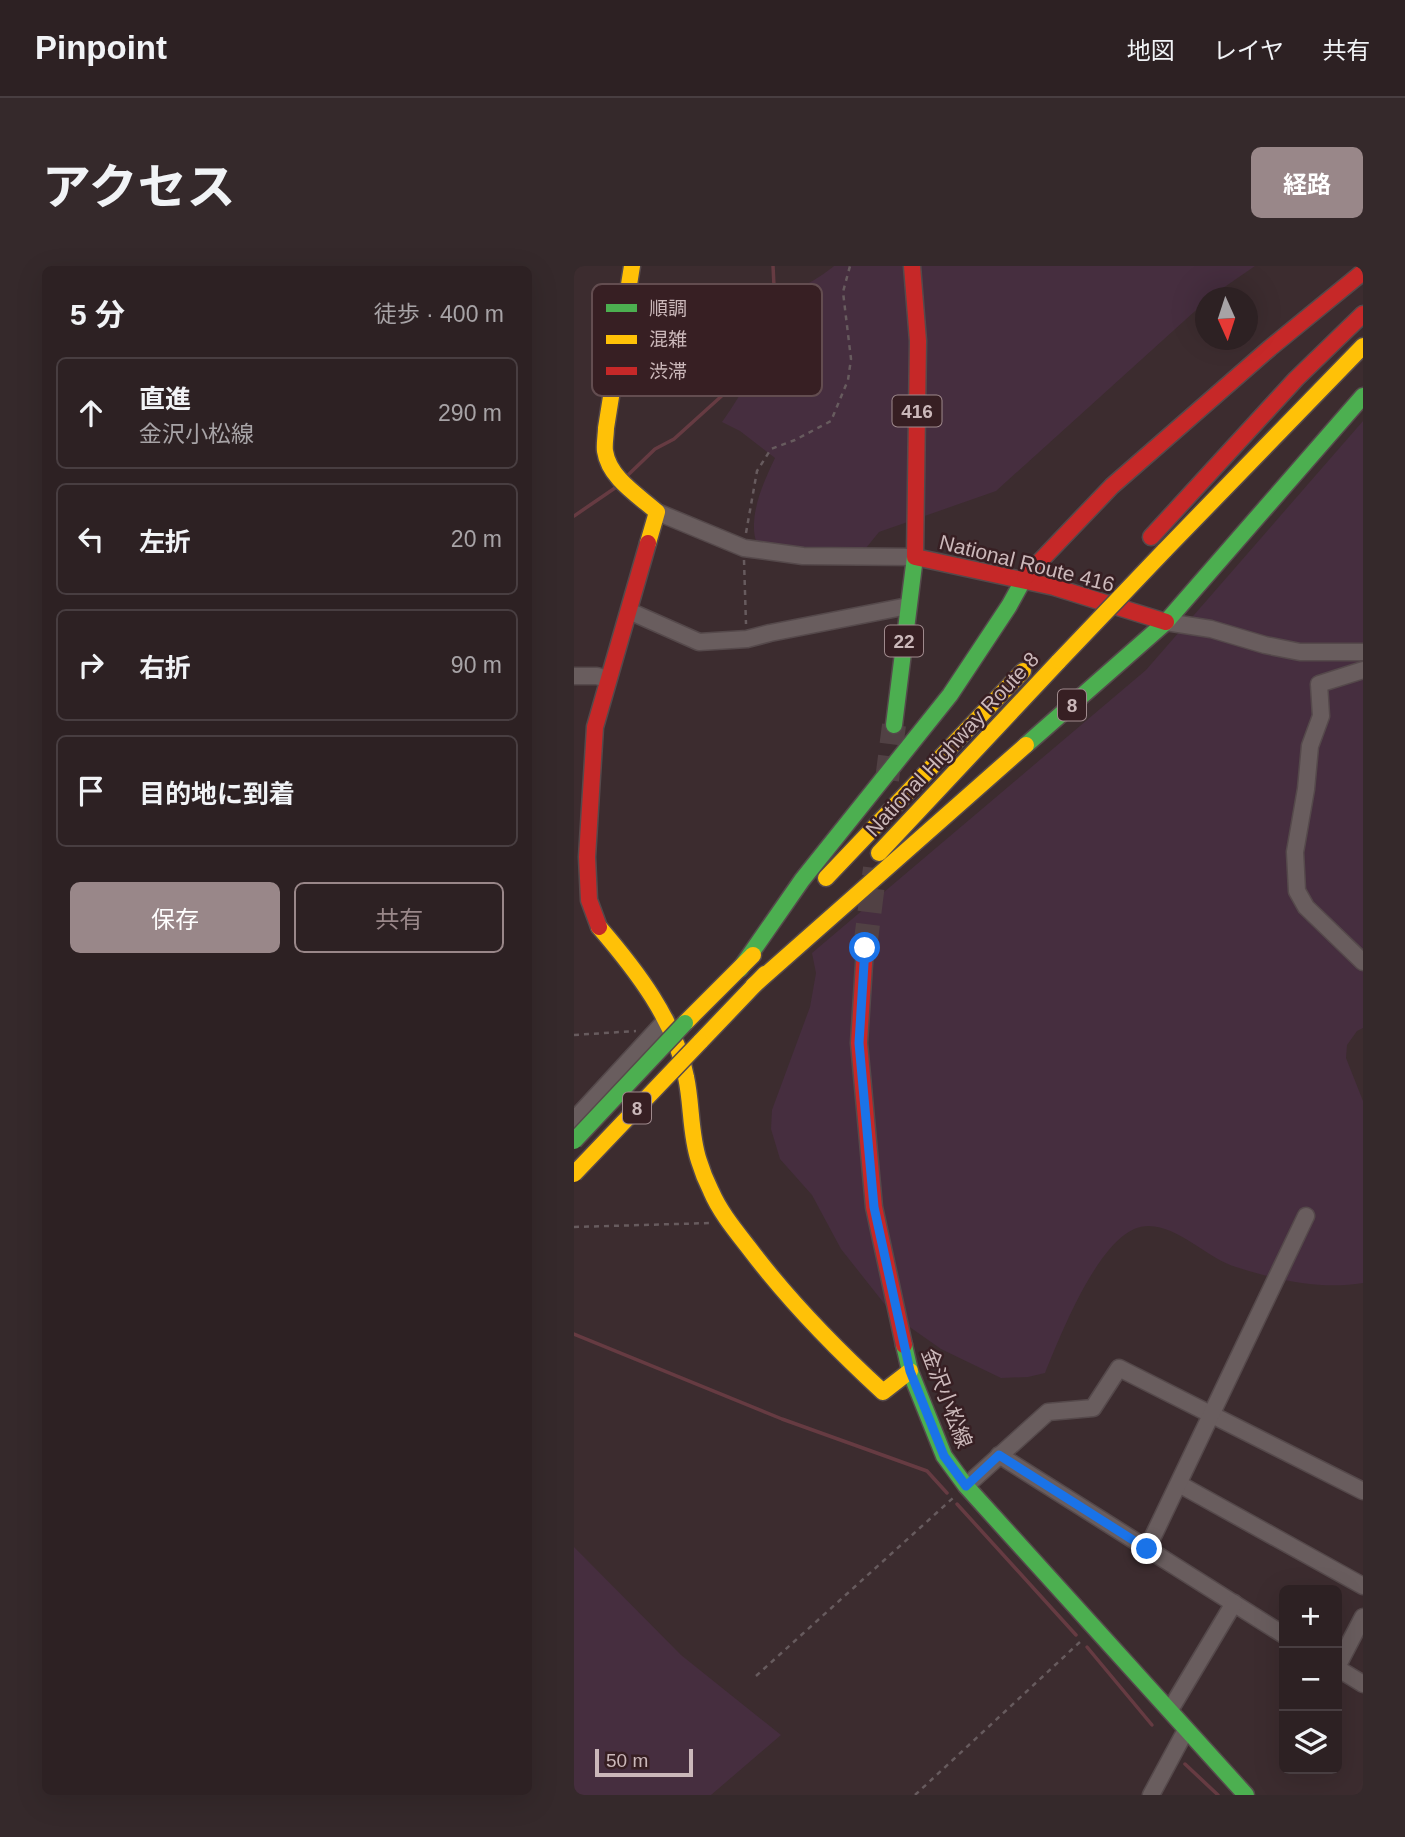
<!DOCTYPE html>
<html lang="ja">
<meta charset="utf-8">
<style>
body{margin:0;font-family:Helvetica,"Noto Sans JP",sans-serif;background:#35292b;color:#f1f3f6}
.controls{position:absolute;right:21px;bottom:21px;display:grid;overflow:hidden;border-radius:10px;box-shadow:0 7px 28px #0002}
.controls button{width:63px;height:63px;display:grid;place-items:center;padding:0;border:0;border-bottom:2px solid #483e41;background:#2d2123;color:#f1f3f6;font:35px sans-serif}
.compass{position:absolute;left:621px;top:21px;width:63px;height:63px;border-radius:50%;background:#2d2123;box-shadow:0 7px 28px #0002;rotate:177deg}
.scale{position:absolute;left:21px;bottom:18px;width:98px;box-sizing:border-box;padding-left:7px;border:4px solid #cbb8ba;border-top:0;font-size:19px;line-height:24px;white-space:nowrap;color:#cbb8ba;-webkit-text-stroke:5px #371f23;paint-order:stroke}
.stop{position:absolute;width:21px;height:21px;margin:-16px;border:5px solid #1a73e8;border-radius:50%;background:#fff}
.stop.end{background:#1a73e8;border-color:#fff;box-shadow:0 2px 7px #0008}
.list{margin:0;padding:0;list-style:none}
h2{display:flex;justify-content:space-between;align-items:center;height:91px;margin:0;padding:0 28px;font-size:30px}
h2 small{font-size:23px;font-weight:400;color:#a7a3a6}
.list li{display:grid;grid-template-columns:46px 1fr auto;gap:21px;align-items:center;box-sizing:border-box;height:112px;margin:0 14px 14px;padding:0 14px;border:2px solid #483e41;border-radius:10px}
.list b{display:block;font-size:26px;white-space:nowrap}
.list p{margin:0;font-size:23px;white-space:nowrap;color:#a7a3a6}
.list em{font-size:23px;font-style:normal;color:#a7a3a6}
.actions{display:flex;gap:14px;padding:21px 28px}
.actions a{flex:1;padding:16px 0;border:2px solid #998789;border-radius:10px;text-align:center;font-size:24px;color:#998789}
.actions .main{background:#998789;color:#fff}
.icon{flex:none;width:38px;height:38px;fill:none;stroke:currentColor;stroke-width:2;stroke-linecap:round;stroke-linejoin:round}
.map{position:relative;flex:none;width:789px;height:1529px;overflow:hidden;border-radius:10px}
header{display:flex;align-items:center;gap:42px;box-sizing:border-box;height:98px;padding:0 35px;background:#2d2123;border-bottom:2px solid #483e41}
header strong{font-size:33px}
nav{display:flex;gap:38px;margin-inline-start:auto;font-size:24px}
.intro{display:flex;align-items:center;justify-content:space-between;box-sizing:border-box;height:168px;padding:0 42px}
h1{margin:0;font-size:49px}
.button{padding:18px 32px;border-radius:10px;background:#998789;color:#fff;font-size:24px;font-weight:700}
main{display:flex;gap:42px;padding:0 42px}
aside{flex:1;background:#2d2123;border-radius:10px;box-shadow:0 7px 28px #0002}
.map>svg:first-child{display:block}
</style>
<header>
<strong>Pinpoint</strong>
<nav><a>地図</a><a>レイヤ</a><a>共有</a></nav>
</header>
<div class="intro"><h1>アクセス</h1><a class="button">経路</a></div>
<main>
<aside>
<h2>5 分<small>徒歩 · 400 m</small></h2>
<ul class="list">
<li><svg class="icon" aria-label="ahead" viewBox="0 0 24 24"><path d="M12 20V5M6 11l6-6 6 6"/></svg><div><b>直進</b><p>金沢小松線</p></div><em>290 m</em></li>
<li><svg class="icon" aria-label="left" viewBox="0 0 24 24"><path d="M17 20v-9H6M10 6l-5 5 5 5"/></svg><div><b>左折</b></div><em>20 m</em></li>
<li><svg class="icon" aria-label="right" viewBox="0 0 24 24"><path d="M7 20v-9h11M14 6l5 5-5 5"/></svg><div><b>右折</b></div><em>90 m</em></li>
<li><svg class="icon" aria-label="arrive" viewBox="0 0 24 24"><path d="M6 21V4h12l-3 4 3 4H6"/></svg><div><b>目的地に到着</b></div></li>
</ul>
<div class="actions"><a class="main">保存</a><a>共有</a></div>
</aside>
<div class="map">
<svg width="789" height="1529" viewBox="0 0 789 1529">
<rect width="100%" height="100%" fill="#3c2c2f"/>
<g fill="#462e3f">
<path d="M260,0H681L636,31L632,32L631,36L422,225L305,266L288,287L185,285C183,278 180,270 180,263C179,239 191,213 201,192L166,165L148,156C160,139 170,124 177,104C183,85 182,64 195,48C211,27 240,17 260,0Z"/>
<path d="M789,155V762L783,765L773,779L772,792L789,835V1017C747,1024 702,1014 662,1001C631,992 594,948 560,963C521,981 487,1068 471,1107L454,1111L427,1112L367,1083L320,1050L267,983L238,929L206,893L197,863L198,844L236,741L242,707L238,687L572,404Z"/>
<path d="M0,1281L107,1389L207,1469L137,1529H0Z"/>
</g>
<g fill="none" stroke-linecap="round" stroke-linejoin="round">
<g stroke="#663b42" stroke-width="3.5">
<path d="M54,209L81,183L100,173L203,80L199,0"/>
<path d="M0,250L41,222"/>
<path d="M0,1068L208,1153L353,1205L373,1227"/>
<path d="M383,1238L502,1369"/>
<path d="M513,1381L578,1459"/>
<path d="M611,1498L644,1529"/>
</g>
<g stroke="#514144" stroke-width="24" stroke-dasharray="24 12" stroke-linecap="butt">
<path d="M313,514L320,459"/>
<path d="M291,682L301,602"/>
</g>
<defs>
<g id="street">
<path d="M83,246L170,282L229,290L341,291"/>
<path d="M55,345L125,376L173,373L196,367L334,340"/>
<path d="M592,356L637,363L691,379L726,386H789"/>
<path d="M789,404L745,418L747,450L736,480L732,523L721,586L723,625L732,641L789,696"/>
<path d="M0,410H23L33,413"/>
<path d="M0,854L92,754"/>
<path d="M425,1189L710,1369"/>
<path d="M605,1218L789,1320"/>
<path d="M392,1220L474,1146L519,1142L545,1102L789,1225"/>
<path d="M573,1283L732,950"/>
<path d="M763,1401L789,1351"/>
<path d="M763,1402L789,1418"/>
<path d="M596,1444L660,1337"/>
<path d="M577,1529L612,1464"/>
</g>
<g id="fast">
<path d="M320,459L341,291"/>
<path d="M452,479L592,356L789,130"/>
<path d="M166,703L228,614L376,429L435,340L451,311"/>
<path d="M330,1079L336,1105L370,1190L392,1220L672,1529"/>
</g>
<g id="slow">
<path d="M58,0L32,162C32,169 30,178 31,185C35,212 64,229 83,246L74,277"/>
<path d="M590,285L789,80"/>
<path d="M305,587L485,395"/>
<path d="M252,612L449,405"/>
<path d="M25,661C62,704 101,754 112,811C118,838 116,869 125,895C128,905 132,915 137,925C146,946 161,964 175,982C215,1035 260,1081 309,1126L336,1105"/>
<path d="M179,720L452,479"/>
<path d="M111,757L179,689"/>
<path d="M126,776L191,708"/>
</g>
<g id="jam">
<path d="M338,0L344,75L341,291L480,321L592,356"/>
<path d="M577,271L722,113L789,48"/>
<path d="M451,311L538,220L696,82L789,6"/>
<path d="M25,661L15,634L13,591L21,461L74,277"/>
<path d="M291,682L285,777L300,941L330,1079"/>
</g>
</defs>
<use href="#street" stroke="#55494b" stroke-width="19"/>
<use href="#fast" stroke="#55494b" stroke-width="19"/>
<use href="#slow" stroke="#55494b" stroke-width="19"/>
<use href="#jam" stroke="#55494b" stroke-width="19"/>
<g stroke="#675b5e" stroke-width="2.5" stroke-dasharray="5 5" stroke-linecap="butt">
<path d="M172,267L183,205L197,183L221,174L257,155L274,114L277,93L269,26L276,0"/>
<path d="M170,294L172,358"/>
<path d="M0,769L62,765"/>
<path d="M0,961L137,957"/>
<path d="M182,1410L379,1232"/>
<path d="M341,1529L507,1375"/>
</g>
<use href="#street" stroke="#695d5e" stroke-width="16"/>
<use href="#fast" stroke="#4caf50" stroke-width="16"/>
<use href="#slow" stroke="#ffc107" stroke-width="16"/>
<use href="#jam" stroke="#c62828" stroke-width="16"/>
<defs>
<path id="fast-bridge" d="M0,875L111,757"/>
<g id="slow-bridge">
<path d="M485,395L590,285"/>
<path d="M0,908L126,776"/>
</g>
</defs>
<use href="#fast-bridge" stroke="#57494b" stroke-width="19" stroke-linecap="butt"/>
<use href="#slow-bridge" stroke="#57494b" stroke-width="19" stroke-linecap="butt"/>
<use href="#fast-bridge" stroke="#4caf50" stroke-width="16"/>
<use href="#slow-bridge" stroke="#ffc107" stroke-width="16"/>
</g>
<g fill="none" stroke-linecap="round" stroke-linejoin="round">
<path stroke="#1a73e8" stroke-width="9" d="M291,682L285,777L300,941L336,1105L370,1190L392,1220L425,1189L573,1283"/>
</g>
<g text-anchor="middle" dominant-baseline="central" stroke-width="5" stroke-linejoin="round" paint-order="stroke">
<g fill="#371f23" stroke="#9f8a8d" stroke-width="2">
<rect x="318.5" y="129.5" width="49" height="31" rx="5"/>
<rect x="311" y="359.5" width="38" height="31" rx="5"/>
<rect x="484" y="423.5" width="28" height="31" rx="5"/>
<rect x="49" y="826.5" width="28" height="31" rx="5"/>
</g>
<g font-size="19" font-weight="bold" fill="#cbb8ba">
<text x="343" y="145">416</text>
<text x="330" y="375">22</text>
<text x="498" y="439">8</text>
<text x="63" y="842">8</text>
</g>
<g font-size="21" fill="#cbb8ba" stroke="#371f23">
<text transform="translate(453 297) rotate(14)">National Route 416</text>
<text transform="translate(378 478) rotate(-47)">National Highway Route 8</text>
<text transform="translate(373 1132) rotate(69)">金沢小松線</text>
</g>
</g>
<rect x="18" y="18" width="230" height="112" rx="10" fill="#371f23" stroke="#634d50" stroke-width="2"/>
<rect x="32" y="38" width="31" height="8" fill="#4caf50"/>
<rect x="32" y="69" width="31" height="9" fill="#ffc107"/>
<rect x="32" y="101" width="31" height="8" fill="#c62828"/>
<g font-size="19" fill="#cbb8ba">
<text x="75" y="49">順調</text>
<text x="75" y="80">混雑</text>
<text x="75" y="112">渋滞</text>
</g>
</svg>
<div class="controls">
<button>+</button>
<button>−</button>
<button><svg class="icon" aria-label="layers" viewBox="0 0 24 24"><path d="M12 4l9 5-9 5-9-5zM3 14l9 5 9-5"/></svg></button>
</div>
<svg class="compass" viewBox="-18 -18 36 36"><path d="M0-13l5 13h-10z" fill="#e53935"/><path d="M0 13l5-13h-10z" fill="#a7a3a6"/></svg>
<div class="scale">50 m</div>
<div class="stop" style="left:291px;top:682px"></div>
<div class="stop end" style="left:573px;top:1283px"></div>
</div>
</main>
